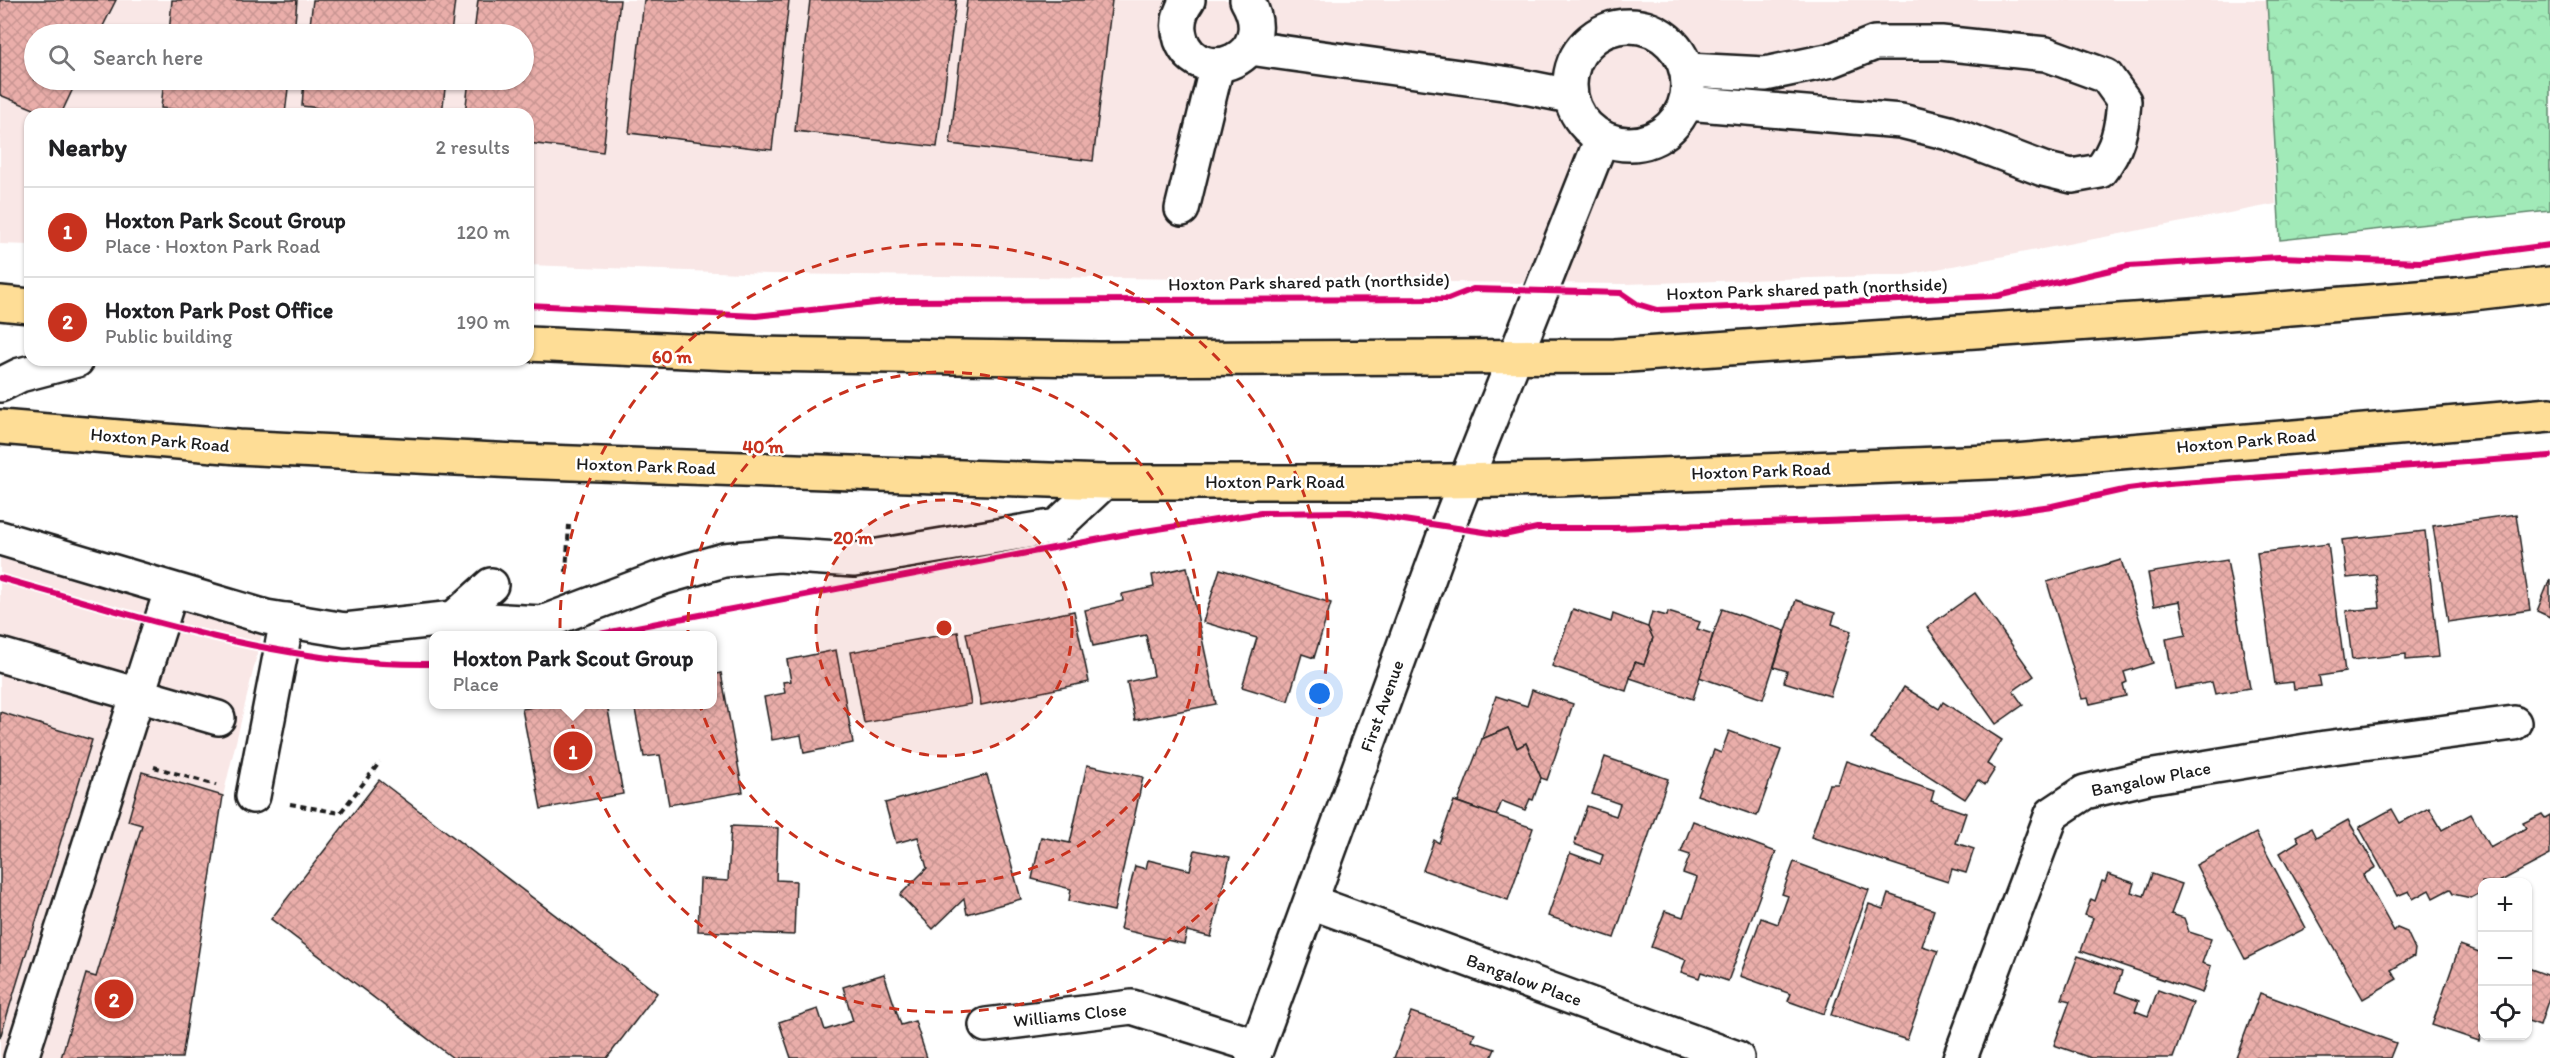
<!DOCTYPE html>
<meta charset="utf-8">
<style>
body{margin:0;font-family:Itim,sans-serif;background:#f2f2f2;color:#202124}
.controls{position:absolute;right:18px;bottom:18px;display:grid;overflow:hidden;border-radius:12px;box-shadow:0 2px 4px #0004}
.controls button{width:54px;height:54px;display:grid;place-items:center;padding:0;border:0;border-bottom:2px solid #e0e0e0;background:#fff;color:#202124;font:30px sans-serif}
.you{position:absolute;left:1320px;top:694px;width:21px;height:21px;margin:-15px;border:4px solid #fff;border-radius:50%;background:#1a73e8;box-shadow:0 0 0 9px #1a73e833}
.badge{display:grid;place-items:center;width:39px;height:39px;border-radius:50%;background:#c8321e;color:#fff;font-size:20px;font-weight:700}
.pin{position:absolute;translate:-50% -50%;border:3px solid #fff;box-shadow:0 2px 6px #0006}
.popup{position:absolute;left:429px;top:631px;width:288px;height:78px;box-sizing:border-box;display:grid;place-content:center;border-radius:12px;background:#fff;filter:drop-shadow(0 2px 4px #0005);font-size:20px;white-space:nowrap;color:#757577}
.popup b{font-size:22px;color:#202124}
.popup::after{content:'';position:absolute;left:50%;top:100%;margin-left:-12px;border:12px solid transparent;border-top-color:#fff}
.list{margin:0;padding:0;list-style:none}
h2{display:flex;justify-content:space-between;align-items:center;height:78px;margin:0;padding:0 24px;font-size:26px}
h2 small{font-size:20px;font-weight:400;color:#757577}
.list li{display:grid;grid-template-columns:39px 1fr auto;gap:18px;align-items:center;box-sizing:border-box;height:90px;padding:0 24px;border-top:2px solid #e0e0e0}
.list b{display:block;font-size:22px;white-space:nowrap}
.list p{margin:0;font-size:20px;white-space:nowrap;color:#757577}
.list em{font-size:20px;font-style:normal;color:#757577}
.icon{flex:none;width:33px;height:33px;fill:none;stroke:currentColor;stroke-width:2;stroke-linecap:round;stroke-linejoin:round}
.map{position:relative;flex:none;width:2550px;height:1058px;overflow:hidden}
.search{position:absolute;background:#fff;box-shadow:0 2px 4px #0004;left:24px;top:24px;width:510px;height:66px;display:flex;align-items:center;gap:15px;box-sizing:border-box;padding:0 21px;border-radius:33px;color:#757577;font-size:22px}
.panel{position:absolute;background:#fff;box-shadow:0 2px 4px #0004;left:24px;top:108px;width:510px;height:258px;border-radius:18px}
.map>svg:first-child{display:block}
</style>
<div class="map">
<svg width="2550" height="1058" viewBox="0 0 2550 1058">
<defs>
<pattern id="forest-crowns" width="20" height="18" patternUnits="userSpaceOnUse" patternTransform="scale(1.5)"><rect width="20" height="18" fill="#a1eab8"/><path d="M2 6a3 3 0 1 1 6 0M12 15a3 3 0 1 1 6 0" fill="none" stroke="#8ac89e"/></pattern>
<pattern id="building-cross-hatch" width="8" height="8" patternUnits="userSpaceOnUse" patternTransform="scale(1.5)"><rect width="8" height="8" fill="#eaaeaa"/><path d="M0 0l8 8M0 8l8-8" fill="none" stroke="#c89592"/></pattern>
</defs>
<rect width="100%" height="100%" fill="#fff"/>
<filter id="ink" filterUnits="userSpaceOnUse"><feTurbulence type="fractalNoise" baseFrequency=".0167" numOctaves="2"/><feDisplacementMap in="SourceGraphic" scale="12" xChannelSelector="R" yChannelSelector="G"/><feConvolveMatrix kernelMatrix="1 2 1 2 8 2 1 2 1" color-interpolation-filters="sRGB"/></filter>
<g filter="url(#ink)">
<g fill="#f9e7e6" fill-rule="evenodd">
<path d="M0,0H2267L2276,204L1906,275L1625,284L769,274L528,265V114H30V245L0,244ZM34,34H524V80H34Z"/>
<path d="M0,538L266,617L223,796L182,1058H0Z"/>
</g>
<path fill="url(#forest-crowns)" stroke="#5e836a" stroke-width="1.5" d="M2267,0H2550V211L2280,240Z"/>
<g fill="url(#building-cross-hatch)" stroke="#1c1c1c" stroke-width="1.5">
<path d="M0,0H116L99,34H34V80H77L61,114H46L0,95Z"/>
<path d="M172,0H297L294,34H169Z"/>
<path d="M313,0H455L451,34H309Z"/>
<path d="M478,0H620L603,152L528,143V114H465L469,80H524V34H474Z"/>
<path d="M644,0H789L772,150L629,133Z"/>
<path d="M810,0H956L937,147L795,131Z"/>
<path d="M967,0H1112L1093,161L950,144Z"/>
<path d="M164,80H289L285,114H215L161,108Z"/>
<path d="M304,80H446L442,114H372L302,106Z"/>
<path d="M2516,514L2530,610L2448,622L2433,526Z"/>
<path d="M2425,531L2439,657L2406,660V654L2352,660L2346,611L2380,608L2376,575L2347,578L2342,540Z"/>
<path d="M2328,544L2345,672L2319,676L2321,686L2294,689L2293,682L2275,684L2257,553Z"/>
<path d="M2121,560L2153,663L2124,672L2127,682L2123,684L2126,696L2090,704L2088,698L2082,699L2047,582Z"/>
<path d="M2227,560L2250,688L2215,694L2212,682L2175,689L2166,639L2186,635L2180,601L2154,606L2148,573Z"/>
<path d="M1187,567L1216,704L1135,720L1127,682L1154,676L1146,635L1093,646L1085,610L1123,601L1122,594L1154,587L1152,575Z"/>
<path d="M1220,569L1331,603L1314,658L1302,654L1288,701L1242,687L1257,638L1203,622Z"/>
<path d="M2550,579V617L2537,611Z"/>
<path d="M1975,593L2034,676L2013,691L2023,705L1996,724L1927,627Z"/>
<path d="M1796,600L1835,613L1832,624L1851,631L1830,696L1784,682L1787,671L1774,667Z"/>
<path d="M1573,609L1611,622L1613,614L1648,627L1653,638L1644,665L1635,662L1626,691L1552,666Z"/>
<path d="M1722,609L1785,631L1763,699L1699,677Z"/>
<path d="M1074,611L1089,682L981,705L966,633Z"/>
<path d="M1652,612L1667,616L1668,612L1700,622L1697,629L1713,634L1693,699L1630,678L1635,662L1644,665L1653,638L1648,627Z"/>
<path d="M958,632L971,704L864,723L851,652Z"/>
<path d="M836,650L853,743L804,753L801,735L772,740L764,697L785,693L783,682L791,681L787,660Z"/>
<path d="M721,673L743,792L669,805L660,755L644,757L634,704H712V675Z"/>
<path d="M1904,687L1939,709L1943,702L2002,740L1987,764L1995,769L1985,785L1978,780L1965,799L1871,739Z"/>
<path d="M1532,690L1573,704L1547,780L1541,778L1526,743L1517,748L1508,728L1482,739L1496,696L1527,706Z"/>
<path d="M547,704H607L623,794L541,809L522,709Z"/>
<path d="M0,712L92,740L0,1038Z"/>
<path d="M1508,728L1517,748L1526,743L1541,778L1533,800L1530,799L1525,810L1502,801L1496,816L1458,802L1482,739Z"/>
<path d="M1729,731L1781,750L1757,816L1697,795L1714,750L1721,753Z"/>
<path d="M1605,757L1668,779L1614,938L1548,916L1570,853L1600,864L1603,855L1574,844L1587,806L1616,816L1620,804L1592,794Z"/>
<path d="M1846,761L1934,791L1931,801L1966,813L1956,843L1974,849L1966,873L1952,869L1948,882L1811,837L1829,784H1838Z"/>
<path d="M1087,765L1143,777L1114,911L1069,901L1071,889L1032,879L1041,837L1070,843Z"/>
<path d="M142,772L223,796L182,1058H61L86,974L96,977L142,825L128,821Z"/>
<path d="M987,775L1021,899L967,914L964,899L933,929L900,895L927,868L918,837L896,843L885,803Z"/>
<path d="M379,780L657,993L607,1058H453L271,919Z"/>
<path d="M1454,801L1533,828L1508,900L1423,870L1434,840L1439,843Z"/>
<path d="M2429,808L2442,830L2471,814L2490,848L2526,828L2523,823L2542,814L2545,818L2550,815V855L2499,882H2482V892L2471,898L2453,894L2450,889L2433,898L2429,890L2413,899L2409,891L2397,896L2359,827L2392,809L2400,823Z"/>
<path d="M2348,820L2376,867L2363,875L2394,931L2397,928L2407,932L2415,949L2414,956L2391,970L2397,979L2363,999L2280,853L2299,841L2296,836L2311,828L2316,838Z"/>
<path d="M1693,821L1776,852L1728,981L1701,972L1699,978L1681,972L1686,960L1651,947L1665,911L1683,917L1697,878L1683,873L1690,855L1681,852Z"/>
<path d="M731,826L778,828L776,880L796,881L794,935L698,931L700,879L728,881Z"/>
<path d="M2256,833L2306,928L2245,959L2196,865Z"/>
<path d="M1195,850L1230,857L1211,937L1187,931L1184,944L1120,929L1135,866L1146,869L1148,860L1190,870Z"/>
<path d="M1794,862L1869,890L1824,1014L1788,1001L1791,994L1740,976L1761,918L1778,924L1788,896L1782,894Z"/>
<path d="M2108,874L2134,883L2131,892L2144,896L2152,874L2182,884L2171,914L2184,918L2189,932L2211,939L2202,963L2211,966L2202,993L2081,951L2093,918L2085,915L2091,899L2095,901L2102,881L2105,882Z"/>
<path d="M1888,894L1934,910L1922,946L1938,951L1907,1040L1831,1015L1869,904L1883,909Z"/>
<path d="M2460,945L2482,953V1031L2479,1041L2432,1025Z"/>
<path d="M2078,956L2122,972L2115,992L2139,1001L2135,1011L2148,1016L2158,990L2193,1003L2173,1058H2091L2054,1045L2070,1001L2062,999Z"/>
<path d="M2528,968L2550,976V995L2540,1025L2528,1021Z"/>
<path d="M884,974L901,1025L915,1021L927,1058H791L779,1022L818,1009L825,1030L853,1021L843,987Z"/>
<path d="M2260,993L2396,1043L2390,1058H2236Z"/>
<path d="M1411,1012L1475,1033L1472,1041L1495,1049L1491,1058H1394Z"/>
</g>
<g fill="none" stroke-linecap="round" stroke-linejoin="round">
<defs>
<g id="minor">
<path d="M1188,0C1179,12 1176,25 1181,40C1200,90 1281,58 1247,0"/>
<circle cx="1629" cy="85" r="59"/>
<path d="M1250,48L1510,84L1570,96"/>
<path d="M1687,103L1901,121L1949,133L2043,169L2072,176L2100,171C2118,149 2122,128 2124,101L2106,76L2046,54L1941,43H1875L1832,60L1765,74L1687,70"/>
<path d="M1182,209L1217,65"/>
<path d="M0,385L20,375L77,360"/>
<path d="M0,538L266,617L345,630L454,618L491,585"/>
<path d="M454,618L542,623L658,579L724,560L778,555L854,560L1057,526L1104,482"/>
<path d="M0,655L218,718"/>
<path d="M253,796L287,620"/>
<path d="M1311,902L1737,1058"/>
<path d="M986,1025L1132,1007L1257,1046"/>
<path d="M21,1058L171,591"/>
<path d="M1253,1058L1447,528L1602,138"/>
<path d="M1960,1058L2052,814L2085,792L2148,777L2325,748L2514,723"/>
</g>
<g id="major">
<path d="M0,303L30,306"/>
<path d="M528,344L754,354L1099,359L1614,356L2191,316L2456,295L2550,284"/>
<path d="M0,427L238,447L516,461L1104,482H1389L1559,479L2015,461L2550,415"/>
</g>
</defs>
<use href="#minor" stroke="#1c1c1c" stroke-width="38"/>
<use href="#major" stroke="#1c1c1c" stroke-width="38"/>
<g stroke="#1c1c1c" stroke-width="4" stroke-dasharray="6 4.5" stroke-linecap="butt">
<path d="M566,572L569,525"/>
<path d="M154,767L216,785"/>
<path d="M290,804L340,813L380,762"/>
</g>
<use href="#minor" stroke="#fff" stroke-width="33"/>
<use href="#major" stroke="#fedd96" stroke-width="33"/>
<defs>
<g id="cycleway">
<path d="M528,305L756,316L894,301L1448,299L1473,289L1621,293L1637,304L1657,310L1997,296L2128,266L2279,257L2420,262L2550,245"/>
<path d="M0,578C143,617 284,667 434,664"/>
<path d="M589,636L1132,533L1261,513L1350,512L1504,535L1537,528H1615L1978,516L2052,506L2128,489L2168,484L2550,456"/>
</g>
</defs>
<use href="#cycleway" stroke="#fff" stroke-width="10"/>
<use href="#cycleway" stroke="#d6006c" stroke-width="6"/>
</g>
</g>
<circle cx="944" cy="628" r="128" fill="#c8321e" fill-opacity=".12"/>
<g fill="none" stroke="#c8321e" stroke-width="3" stroke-dasharray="10 8">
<circle cx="944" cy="628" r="128"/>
<circle cx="944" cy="628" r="256"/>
<circle cx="944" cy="628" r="384"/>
</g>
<g text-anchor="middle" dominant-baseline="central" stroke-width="5" stroke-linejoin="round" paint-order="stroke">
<g font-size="18" fill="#1c1c1c" stroke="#fff">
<text transform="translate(1309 282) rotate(-1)">Hoxton Park shared path (northside)</text>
<text transform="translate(1807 289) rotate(-2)">Hoxton Park shared path (northside)</text>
<text transform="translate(160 440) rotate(5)">Hoxton Park Road</text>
<text transform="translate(2246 441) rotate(-5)">Hoxton Park Road</text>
<text transform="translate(646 466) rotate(2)">Hoxton Park Road</text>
<text transform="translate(1761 471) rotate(-2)">Hoxton Park Road</text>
<text x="1275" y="482">Hoxton Park Road</text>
<text transform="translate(1382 706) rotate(-70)">First Avenue</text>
<text transform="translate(2151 779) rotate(-11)">Bangalow Place</text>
<text transform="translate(1524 980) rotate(20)">Bangalow Place</text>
<text transform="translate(1070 1015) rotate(-6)">Williams Close</text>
</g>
</g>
<circle cx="944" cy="628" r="9" fill="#c8321e" stroke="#fff" stroke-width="3"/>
<g font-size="18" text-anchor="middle" font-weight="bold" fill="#c8321e" stroke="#fff" stroke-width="5" stroke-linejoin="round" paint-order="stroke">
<text x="672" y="363">60 m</text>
<text x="763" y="453">40 m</text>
<text x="853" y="544">20 m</text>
</g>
</svg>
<div class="controls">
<button>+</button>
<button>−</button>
<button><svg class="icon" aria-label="locate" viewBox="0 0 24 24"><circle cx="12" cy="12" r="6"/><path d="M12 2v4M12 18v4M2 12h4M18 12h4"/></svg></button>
</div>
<div class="you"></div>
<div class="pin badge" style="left:573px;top:751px">1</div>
<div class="popup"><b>Hoxton Park Scout Group</b>Place</div>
<div class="pin badge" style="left:114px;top:999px">2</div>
<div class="search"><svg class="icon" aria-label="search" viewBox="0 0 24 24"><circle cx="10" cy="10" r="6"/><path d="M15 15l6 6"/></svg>Search here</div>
<section class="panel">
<h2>Nearby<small>2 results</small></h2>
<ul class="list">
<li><span class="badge">1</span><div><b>Hoxton Park Scout Group</b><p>Place · Hoxton Park Road</p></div><em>120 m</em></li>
<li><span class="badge">2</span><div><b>Hoxton Park Post Office</b><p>Public building</p></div><em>190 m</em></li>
</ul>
</section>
</div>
